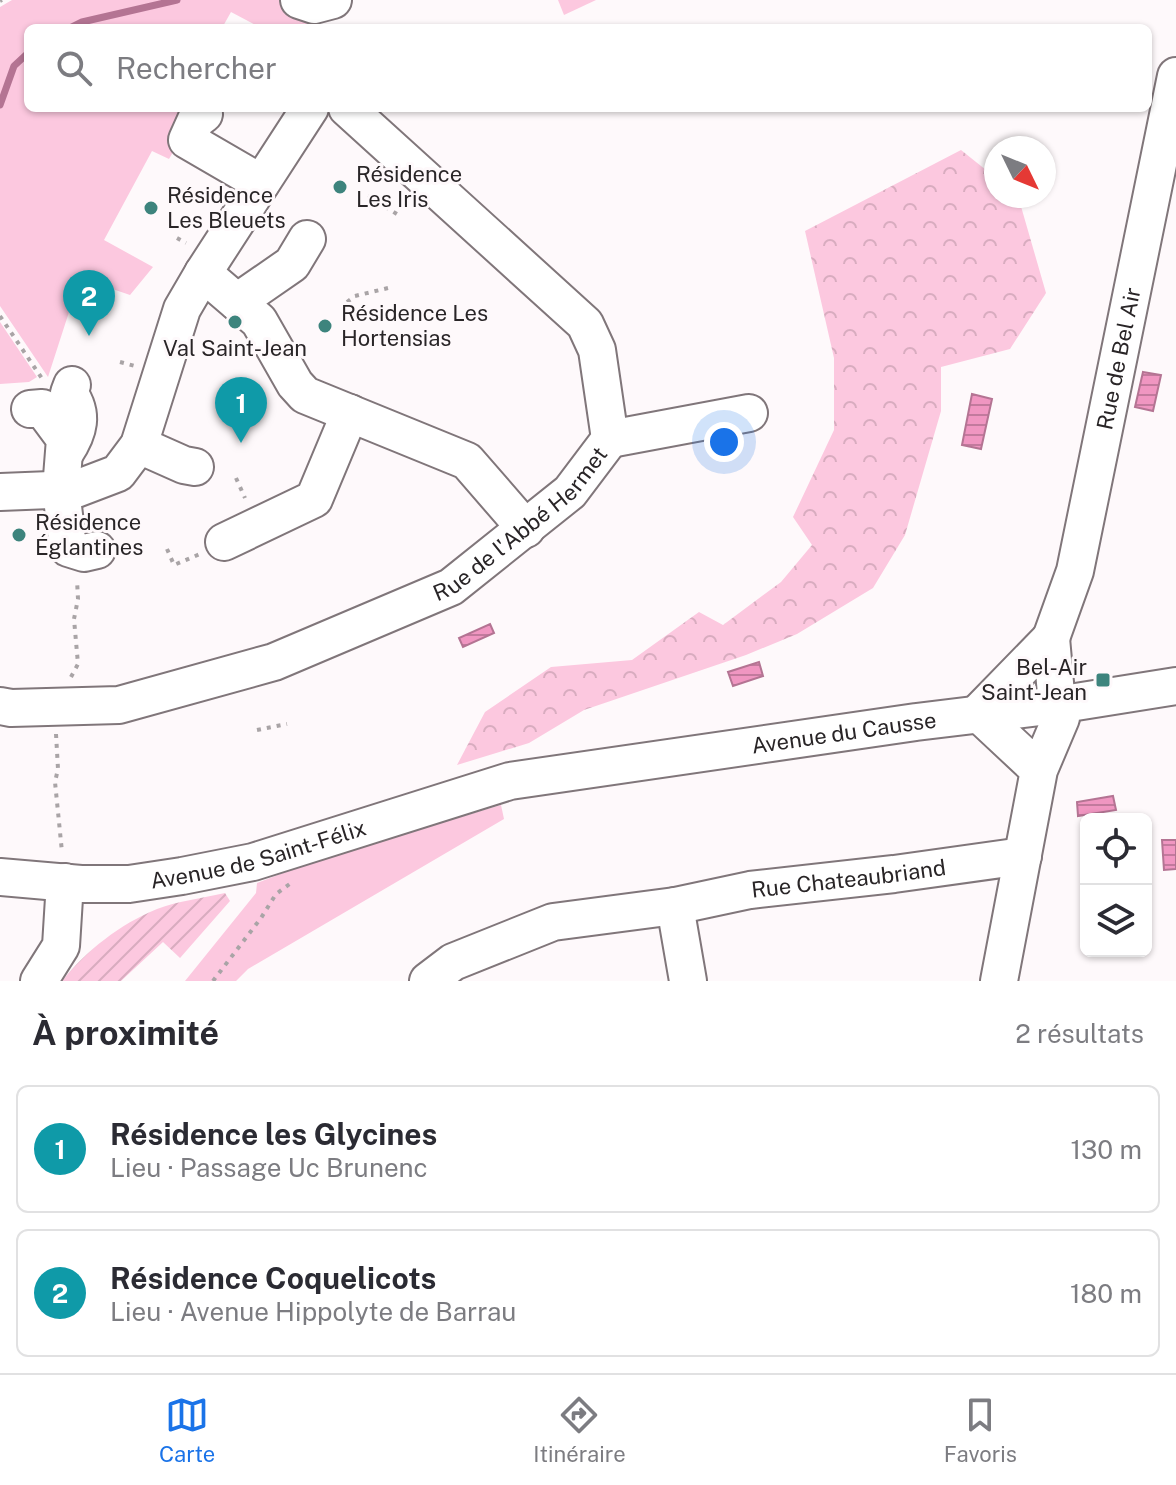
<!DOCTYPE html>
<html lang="fr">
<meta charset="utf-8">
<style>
body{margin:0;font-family:"Public Sans",sans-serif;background:#f7f7f7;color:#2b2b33}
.controls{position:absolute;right:24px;bottom:24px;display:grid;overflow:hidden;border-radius:12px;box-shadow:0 2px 6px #0004}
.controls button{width:72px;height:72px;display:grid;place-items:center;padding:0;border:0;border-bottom:2px solid #e1e1e2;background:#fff;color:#2b2b33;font:40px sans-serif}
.compass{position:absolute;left:984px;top:136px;width:72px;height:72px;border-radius:50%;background:#fff;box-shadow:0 2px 6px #0004;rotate:133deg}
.you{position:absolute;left:724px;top:442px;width:28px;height:28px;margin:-20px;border:6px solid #fff;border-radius:50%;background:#1a73e8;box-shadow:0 0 0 12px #1a73e833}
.badge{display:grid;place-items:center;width:52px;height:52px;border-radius:50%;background:#1a73e8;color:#fff;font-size:26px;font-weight:700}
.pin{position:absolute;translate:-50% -66px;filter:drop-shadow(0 2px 4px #0008)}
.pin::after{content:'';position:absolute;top:42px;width:28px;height:24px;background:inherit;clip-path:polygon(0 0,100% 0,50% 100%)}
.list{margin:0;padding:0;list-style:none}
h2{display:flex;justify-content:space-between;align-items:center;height:104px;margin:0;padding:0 32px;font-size:34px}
h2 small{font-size:26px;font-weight:400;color:#7c7c81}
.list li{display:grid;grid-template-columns:52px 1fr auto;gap:24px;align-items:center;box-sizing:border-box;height:128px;margin:0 16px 16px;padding:0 16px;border:2px solid #e1e1e2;border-radius:12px}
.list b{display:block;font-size:30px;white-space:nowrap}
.list p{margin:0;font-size:26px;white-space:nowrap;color:#7c7c81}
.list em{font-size:26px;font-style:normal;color:#7c7c81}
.icon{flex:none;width:44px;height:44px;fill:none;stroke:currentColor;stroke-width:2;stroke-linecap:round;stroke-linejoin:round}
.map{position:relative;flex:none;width:1176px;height:981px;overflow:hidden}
.search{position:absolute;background:#fff;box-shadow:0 2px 6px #0004;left:24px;right:24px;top:24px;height:88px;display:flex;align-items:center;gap:20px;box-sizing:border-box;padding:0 28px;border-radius:12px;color:#7c7c81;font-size:30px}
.sheet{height:392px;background:#fff}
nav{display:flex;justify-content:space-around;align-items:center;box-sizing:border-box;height:112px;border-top:2px solid #e1e1e2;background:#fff;font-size:22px;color:#7c7c81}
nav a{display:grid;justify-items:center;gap:4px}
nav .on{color:#1a73e8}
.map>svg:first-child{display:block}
</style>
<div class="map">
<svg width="1176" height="981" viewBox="0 0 1176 981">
<defs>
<pattern id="forest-crowns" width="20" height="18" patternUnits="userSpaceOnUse" patternTransform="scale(2)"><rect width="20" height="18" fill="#fcc8df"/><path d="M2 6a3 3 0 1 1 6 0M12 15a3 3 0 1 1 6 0" fill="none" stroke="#d8acbf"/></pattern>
<pattern id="garden-furrows" width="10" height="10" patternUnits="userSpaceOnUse" patternTransform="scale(2)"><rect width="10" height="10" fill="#fcc8df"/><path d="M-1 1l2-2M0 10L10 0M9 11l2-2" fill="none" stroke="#d8acbf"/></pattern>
<pattern id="water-rules" width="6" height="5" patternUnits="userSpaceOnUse" patternTransform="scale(2)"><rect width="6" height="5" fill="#f096c1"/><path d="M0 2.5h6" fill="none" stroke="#c27a9d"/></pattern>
</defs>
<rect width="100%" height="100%" fill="#fef9fb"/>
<g fill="#fcc8df">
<path d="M12,0H286L315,19L322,28H261L231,12L222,28H28V108H181L194,116L169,159L152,151L104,240L153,267L130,295L80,278L48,377L0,306V7Z"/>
<path d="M558,0H596L564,15Z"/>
<path d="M0,322L37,377L29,382L0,384Z"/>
<path d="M501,805L504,819L248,969L236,981H185L256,893L257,883L327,856Z"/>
</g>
<path fill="url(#forest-crowns)" d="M961,150L996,178V196H1018L1046,293L1010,349L941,367V411L905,535L873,588L797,634L746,655L584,710L529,743L457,765L485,712L551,667L632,660L699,612L723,625L781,582L812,545L793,517L834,430V358L805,231Z"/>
<path fill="url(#garden-furrows)" d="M225,893L230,901L180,958L163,942L121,981H62C86,951 120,924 157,909C178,901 203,898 225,893Z"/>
<g fill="url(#water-rules)" stroke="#b47493" stroke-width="2">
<path d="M1143,372L1161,375L1153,411L1135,407Z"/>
<path d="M972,394L992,399L981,449L962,445Z"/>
<path d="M490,624L494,633L463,647L459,638Z"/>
<path d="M759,662L763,676L733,686L728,672Z"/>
<path d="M1113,796L1116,810L1078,816L1077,802Z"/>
<path d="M1176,840V869L1164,870L1162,840Z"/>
</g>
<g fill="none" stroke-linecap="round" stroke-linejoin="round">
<g stroke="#b47493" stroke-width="7">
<path d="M70,28L82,22L177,0"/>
<path d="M0,105L14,66L28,53"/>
</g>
<defs>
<g id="minor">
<path d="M299,0L314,5L333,0"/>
<path d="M204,114L196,120L187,140L261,183"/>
<path d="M203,273L259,321L295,384L305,395L467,461L526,529"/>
<path d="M237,302L292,264L307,239"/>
<path d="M30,409L42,408L65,439L61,490L68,548L84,553L97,550"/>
<path d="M610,439L749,413"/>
<path d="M139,445L184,465L195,467"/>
<path d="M65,453C79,432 84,414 69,393L72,385"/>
<path d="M0,492L76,489L118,473L139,445L182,309L203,273L310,108"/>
<path d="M224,542L314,499L350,413"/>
<path id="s1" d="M1051,638L1075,571L1176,76"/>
<path id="s2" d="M0,706L11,708L119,705L274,662L451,587L570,492L610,439L597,350L585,324L347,108"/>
<path id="s3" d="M0,877L81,884H129L182,876L253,862L510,781L916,722L1057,705L1176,686"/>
<path d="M675,906L688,981"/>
<path d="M39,981L61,946L65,882"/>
<path id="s4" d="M428,981L453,962L553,922L675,906L750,890L894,874L1023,856"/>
<path d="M999,981L1039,770L1061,718L1057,705L1051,638L978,713L1039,770"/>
</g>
</defs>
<use href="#minor" stroke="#80767a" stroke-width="40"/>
<g stroke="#a9a4a6" stroke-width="4" stroke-dasharray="4 6" stroke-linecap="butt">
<path d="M0,1L2,0"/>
<path d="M368,196L400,216"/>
<path d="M177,238L186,243"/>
<path d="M347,302L355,296L388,288"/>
<path d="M0,316L43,380"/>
<path d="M120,362L135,366"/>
<path d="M236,478L245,498"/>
<path d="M167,549L174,565L200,554"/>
<path d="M71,677L78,664L74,619L78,599L77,580"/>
<path d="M257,730L287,724"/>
<path d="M56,734L58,769L55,782L62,852"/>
<path d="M213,981L261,918L276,894L291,883"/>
</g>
<use href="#minor" stroke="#fff" stroke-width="36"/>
</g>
<g fill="#3d847d" stroke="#fef9fb" stroke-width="3">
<circle cx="340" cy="187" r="8"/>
<circle cx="151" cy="208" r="8"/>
<circle cx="235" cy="322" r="8"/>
<circle cx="325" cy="326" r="8"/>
<circle cx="19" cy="535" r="8"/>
<rect x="1095" y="672" width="16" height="16" rx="4"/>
</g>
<g text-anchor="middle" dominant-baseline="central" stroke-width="6" stroke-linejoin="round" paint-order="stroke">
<g font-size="22" fill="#292527" stroke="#fef9fb" text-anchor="start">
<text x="356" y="174">Résidence<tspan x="356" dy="25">Les Iris</tspan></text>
<text x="167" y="195">Résidence<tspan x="167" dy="25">Les Bleuets</tspan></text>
<text x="341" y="313">Résidence Les<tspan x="341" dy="25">Hortensias</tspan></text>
<text x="235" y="348" text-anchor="middle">Val Saint-Jean</text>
<text x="35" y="522">Résidence<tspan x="35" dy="25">Églantines</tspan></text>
<text x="1087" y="667" text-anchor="end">Bel-Air<tspan x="1087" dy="25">Saint-Jean</tspan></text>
</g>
<g font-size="22" fill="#292527" stroke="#fef9fb">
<text stroke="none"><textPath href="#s1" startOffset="288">Rue de Bel Air</textPath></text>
<text stroke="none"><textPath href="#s2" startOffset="566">Rue de l'Abbé Hermet</textPath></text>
<text stroke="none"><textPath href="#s3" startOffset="862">Avenue du Causse</textPath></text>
<text stroke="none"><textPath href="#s3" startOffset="262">Avenue de Saint-Félix</textPath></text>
<text stroke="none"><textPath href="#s4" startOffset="438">Rue Chateaubriand</textPath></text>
</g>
</g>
</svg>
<div class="controls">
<button><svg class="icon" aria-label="locate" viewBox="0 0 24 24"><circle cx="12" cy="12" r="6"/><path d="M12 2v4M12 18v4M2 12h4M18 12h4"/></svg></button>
<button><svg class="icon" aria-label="layers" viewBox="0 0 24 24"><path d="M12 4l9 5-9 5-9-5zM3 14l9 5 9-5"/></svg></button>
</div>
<svg class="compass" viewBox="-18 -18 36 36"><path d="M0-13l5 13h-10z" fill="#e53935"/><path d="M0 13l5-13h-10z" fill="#7c7c81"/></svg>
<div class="you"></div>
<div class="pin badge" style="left:241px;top:443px;background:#0f9aa8">1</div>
<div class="pin badge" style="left:89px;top:336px;background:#0f9aa8">2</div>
<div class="search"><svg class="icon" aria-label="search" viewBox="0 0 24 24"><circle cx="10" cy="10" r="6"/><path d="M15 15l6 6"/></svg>Rechercher</div>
</div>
<section class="sheet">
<h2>À proximité<small>2 résultats</small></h2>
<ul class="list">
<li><span class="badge" style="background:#0f9aa8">1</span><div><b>Résidence les Glycines</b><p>Lieu · Passage Uc Brunenc</p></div><em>130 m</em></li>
<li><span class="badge" style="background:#0f9aa8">2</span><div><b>Résidence Coquelicots</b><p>Lieu · Avenue Hippolyte de Barrau</p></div><em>180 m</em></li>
</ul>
</section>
<nav>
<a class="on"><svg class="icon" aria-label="map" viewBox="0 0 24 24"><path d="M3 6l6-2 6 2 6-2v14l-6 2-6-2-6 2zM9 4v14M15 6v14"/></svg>Carte</a>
<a><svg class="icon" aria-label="directions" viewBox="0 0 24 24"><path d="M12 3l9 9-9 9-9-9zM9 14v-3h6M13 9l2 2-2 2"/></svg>Itinéraire</a>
<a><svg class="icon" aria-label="saved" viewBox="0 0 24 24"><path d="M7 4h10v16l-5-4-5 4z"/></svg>Favoris</a>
</nav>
